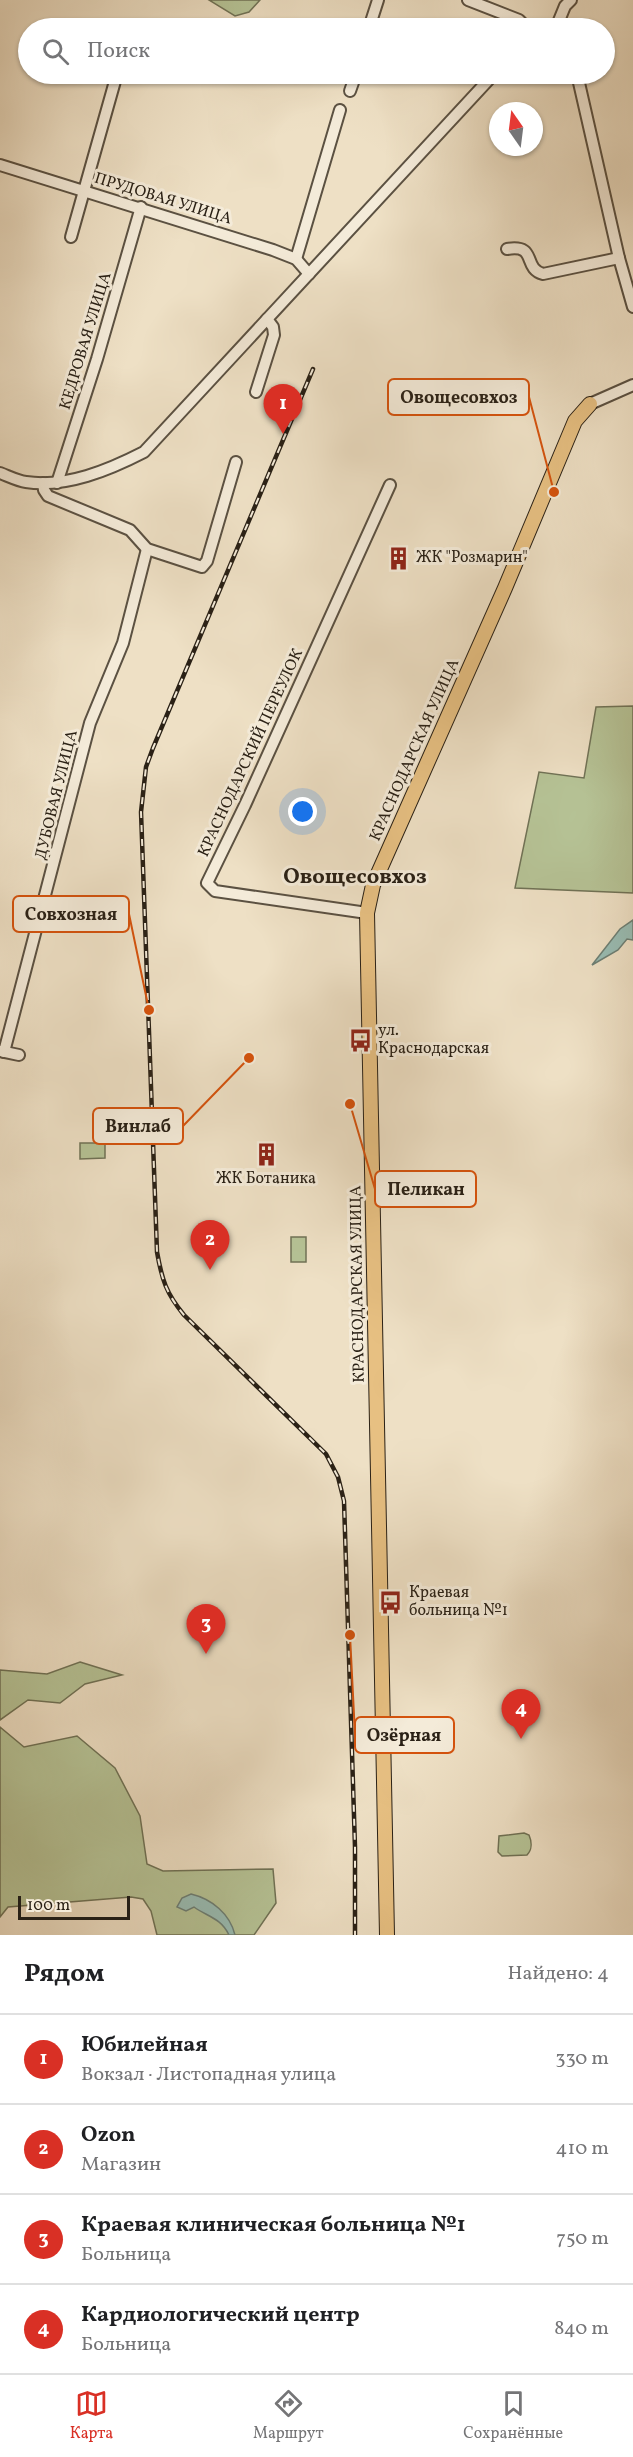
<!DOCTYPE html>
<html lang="ru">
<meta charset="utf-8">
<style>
body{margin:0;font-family:Vollkorn,serif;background:#f6f6f6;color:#202124}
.compass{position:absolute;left:489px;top:102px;width:54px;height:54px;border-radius:50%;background:#fff;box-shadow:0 2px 4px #0004;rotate:346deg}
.scale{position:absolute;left:18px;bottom:15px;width:112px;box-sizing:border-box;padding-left:6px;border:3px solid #2a2116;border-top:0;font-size:16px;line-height:21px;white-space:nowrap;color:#2a2116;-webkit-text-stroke:4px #f4ebd9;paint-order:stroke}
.you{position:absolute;left:303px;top:812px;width:21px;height:21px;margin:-15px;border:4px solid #fff;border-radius:50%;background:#1a73e8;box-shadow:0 0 0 9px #1a73e833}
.badge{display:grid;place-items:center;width:39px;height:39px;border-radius:50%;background:#d93025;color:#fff;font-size:20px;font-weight:700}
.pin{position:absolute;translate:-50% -50px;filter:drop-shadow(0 2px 3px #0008)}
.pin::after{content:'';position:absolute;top:32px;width:21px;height:18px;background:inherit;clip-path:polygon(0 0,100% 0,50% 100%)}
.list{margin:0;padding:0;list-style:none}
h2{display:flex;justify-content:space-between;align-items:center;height:78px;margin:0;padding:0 24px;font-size:26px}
h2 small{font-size:20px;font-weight:400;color:#757577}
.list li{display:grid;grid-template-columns:39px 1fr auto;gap:18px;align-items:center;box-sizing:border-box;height:90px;padding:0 24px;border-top:2px solid #e0e0e0}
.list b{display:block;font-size:22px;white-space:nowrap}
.list p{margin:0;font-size:20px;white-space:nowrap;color:#757577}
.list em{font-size:20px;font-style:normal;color:#757577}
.icon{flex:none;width:33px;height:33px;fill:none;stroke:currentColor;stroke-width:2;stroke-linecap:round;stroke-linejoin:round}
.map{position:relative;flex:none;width:633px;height:1935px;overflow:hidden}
.search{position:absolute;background:#fff;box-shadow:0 2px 4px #0004;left:18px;right:18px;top:18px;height:66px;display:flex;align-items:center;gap:15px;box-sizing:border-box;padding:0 21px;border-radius:33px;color:#757577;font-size:22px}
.sheet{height:438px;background:#fff}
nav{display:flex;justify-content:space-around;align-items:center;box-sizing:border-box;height:84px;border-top:2px solid #e0e0e0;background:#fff;font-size:16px;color:#757577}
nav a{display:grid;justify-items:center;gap:3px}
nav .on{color:#d93025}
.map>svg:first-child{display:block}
</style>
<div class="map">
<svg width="633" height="1935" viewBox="0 0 633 1935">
<rect width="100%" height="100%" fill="#eee0c5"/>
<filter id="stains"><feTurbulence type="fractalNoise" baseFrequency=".00333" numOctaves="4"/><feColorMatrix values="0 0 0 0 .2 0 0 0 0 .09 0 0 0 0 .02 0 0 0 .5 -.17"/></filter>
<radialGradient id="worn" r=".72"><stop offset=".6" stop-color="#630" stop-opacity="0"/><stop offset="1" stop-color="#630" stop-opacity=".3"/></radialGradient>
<g fill="#b6c396" stroke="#707256" stroke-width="1.5">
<path d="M209,0H260L249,12L235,16Z"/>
<path d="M633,706V893L515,888L539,772L584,778L596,707Z"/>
<path d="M80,1143H105V1158L80,1159Z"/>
<rect x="291" y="1237" width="15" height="25"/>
<path d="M80,1662L122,1675L85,1684L60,1703L28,1700L0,1720V1670L47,1674Z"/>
<path d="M0,1727L24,1747L77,1736L115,1768L140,1816L147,1864L163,1871L273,1869L276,1903L254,1935H157L151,1911L143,1899L131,1897L8,1907L0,1917Z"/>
<path d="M524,1833L529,1835C532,1842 532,1850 527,1855L502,1856L498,1852L499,1836Z"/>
</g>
<g fill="#99bdb4" stroke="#6d7f75" stroke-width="1.5">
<path d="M633,920V940L627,939L618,950L592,965L620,929Z"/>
<path d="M191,1894C212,1899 230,1914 235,1935H229C221,1918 208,1917 194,1907L186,1911L177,1907L182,1898Z"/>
</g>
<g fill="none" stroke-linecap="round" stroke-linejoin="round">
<defs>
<g id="minor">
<path d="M468,0L519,20L527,28"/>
<path d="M129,28V27"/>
<path d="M369,28L378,0"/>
<path d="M556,28L565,6L571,0"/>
<path d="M239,74H241"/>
<path d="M577,74L619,258L633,307"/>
<path d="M350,91L356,74"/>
<path d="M0,165L273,250L296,259L309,274"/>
<path d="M71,237L117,74"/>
<path d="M507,249C538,244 522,268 543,274L619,258"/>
<path d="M296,259L340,110"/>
<path d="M256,392L274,335L273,327L267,319"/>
<path d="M590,404L633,385"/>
<path d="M0,473C8,476 18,481 26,482C66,488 109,470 144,452L494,74"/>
<path d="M43,483L44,490L48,496L130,530L147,549L202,567L207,561L236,462"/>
<path d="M57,483L97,359L141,207"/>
<path d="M367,913L215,891L207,883L245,805L390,485"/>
<path d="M0,1051L19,1055"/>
<path d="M4,1052L90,723L123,643L147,549"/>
</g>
<path id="major" d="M387,1935L367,913L373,885L505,588L575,421L590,404"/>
</defs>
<use href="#minor" stroke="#5b5142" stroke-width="14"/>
<use href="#major" stroke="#2a2116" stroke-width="16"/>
<use href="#minor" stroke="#f4ebd9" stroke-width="10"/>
<use href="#major" stroke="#e7c082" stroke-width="14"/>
<defs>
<path id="rail" d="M313,369L153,748L146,767L141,812L157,1252C162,1280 166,1293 184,1315L326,1454L338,1477L344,1501L355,1847V1935"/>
</defs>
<use href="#rail" stroke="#2a2116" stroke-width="4.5"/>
<use href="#rail" stroke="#f4ebd9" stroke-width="2" stroke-dasharray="7" stroke-linecap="butt"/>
</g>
<defs>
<symbol id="building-bare" viewBox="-9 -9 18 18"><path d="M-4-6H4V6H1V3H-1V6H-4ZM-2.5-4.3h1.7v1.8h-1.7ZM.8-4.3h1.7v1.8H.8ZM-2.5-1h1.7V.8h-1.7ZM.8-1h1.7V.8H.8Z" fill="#8f2418" stroke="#f4ebd9" stroke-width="2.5" paint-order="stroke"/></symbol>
<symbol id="bus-bare" viewBox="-9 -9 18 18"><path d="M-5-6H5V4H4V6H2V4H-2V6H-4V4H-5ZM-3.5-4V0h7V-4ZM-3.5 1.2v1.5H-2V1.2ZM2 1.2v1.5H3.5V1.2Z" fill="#8f2418" stroke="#f4ebd9" stroke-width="2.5" paint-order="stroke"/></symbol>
</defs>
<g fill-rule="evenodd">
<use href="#building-bare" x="382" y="542" width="33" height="33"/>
<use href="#bus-bare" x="344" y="1024" width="33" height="33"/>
<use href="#building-bare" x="250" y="1138" width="33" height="33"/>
<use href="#bus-bare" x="374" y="1586" width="33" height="33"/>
</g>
<g text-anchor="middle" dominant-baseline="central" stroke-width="6" stroke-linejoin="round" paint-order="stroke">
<g font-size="16" fill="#2a2116" stroke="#f4ebd9">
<text transform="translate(163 199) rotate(17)">ПРУДОВАЯ УЛИЦА</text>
<text transform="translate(86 341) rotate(-73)">КЕДРОВАЯ УЛИЦА</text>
<text transform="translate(415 750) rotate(-66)">КРАСНОДАРСКАЯ УЛИЦА</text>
<text transform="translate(251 753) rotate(-65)">КРАСНОДАРСКИЙ ПЕРЕУЛОК</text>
<text transform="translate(57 795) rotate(-76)">ДУБОВАЯ УЛИЦА</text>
<text transform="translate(358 1284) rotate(-91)">КРАСНОДАРСКАЯ УЛИЦА</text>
</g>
<g font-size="16" fill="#2a2116" stroke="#f4ebd9" text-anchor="start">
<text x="416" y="558">ЖК "Розмарин"</text>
<text x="378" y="1031">ул.<tspan x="378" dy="18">Краснодарская</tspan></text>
<text x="266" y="1179" text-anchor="middle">ЖК Ботаника</text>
<text x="409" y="1593">Краевая<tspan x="409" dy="18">больница №1</tspan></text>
</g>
<g font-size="22" font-weight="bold" fill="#2a2116" stroke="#f4ebd9">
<text x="355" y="877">Овощесовхоз</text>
</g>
</g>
<path fill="none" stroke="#d5530d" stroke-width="2" d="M554 492L529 397M149 1010L129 914M249 1058L183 1126M350 1104L375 1189M350 1635L355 1735"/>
<g fill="#d5530d" stroke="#f4ebd9" stroke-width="2">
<circle cx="554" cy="492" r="6"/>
<circle cx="149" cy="1010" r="6"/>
<circle cx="249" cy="1058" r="6"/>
<circle cx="350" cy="1104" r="6"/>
<circle cx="350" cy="1635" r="6"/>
</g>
<g fill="#f4ebd9" stroke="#d5530d" stroke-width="2">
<rect x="388" y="379" width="141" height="36" rx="6"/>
<rect x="13" y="896" width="116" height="36" rx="6"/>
<rect x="93" y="1108" width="90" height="36" rx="6"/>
<rect x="375" y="1171" width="101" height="36" rx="6"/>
<rect x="355" y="1717" width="99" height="36" rx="6"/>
</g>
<g font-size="18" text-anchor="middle" font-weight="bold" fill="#2a2116">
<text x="459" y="403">Овощесовхоз</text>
<text x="71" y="920">Совхозная</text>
<text x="138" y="1132">Винлаб</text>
<text x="426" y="1195">Пеликан</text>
<text x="404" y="1741">Озёрная</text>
</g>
<rect width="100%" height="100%" filter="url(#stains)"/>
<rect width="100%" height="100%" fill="url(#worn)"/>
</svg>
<svg class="compass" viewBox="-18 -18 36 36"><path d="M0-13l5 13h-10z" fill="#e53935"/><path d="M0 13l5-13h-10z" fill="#757577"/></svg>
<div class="scale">100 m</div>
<div class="you"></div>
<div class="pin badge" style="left:283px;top:434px">1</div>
<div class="pin badge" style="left:210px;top:1270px">2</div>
<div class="pin badge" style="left:206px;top:1654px">3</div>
<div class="pin badge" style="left:521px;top:1739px">4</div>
<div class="search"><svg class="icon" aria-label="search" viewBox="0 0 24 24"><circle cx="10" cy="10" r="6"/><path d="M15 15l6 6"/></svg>Поиск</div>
</div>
<section class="sheet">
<h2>Рядом<small>Найдено: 4</small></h2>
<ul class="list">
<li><span class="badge">1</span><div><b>Юбилейная</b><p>Вокзал · Листопадная улица</p></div><em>330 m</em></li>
<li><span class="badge">2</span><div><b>Ozon</b><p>Магазин</p></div><em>410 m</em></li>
<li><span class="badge">3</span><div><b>Краевая клиническая больница №1</b><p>Больница</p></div><em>750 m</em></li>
<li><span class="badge">4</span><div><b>Кардиологический центр</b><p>Больница</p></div><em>840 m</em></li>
</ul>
</section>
<nav>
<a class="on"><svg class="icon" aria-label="map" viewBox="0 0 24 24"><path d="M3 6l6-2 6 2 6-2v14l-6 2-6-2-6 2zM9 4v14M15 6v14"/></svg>Карта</a>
<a><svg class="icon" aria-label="directions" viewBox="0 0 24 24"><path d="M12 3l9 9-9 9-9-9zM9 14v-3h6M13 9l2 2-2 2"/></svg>Маршрут</a>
<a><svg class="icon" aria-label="saved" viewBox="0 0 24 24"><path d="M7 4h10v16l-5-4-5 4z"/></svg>Сохранённые</a>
</nav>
